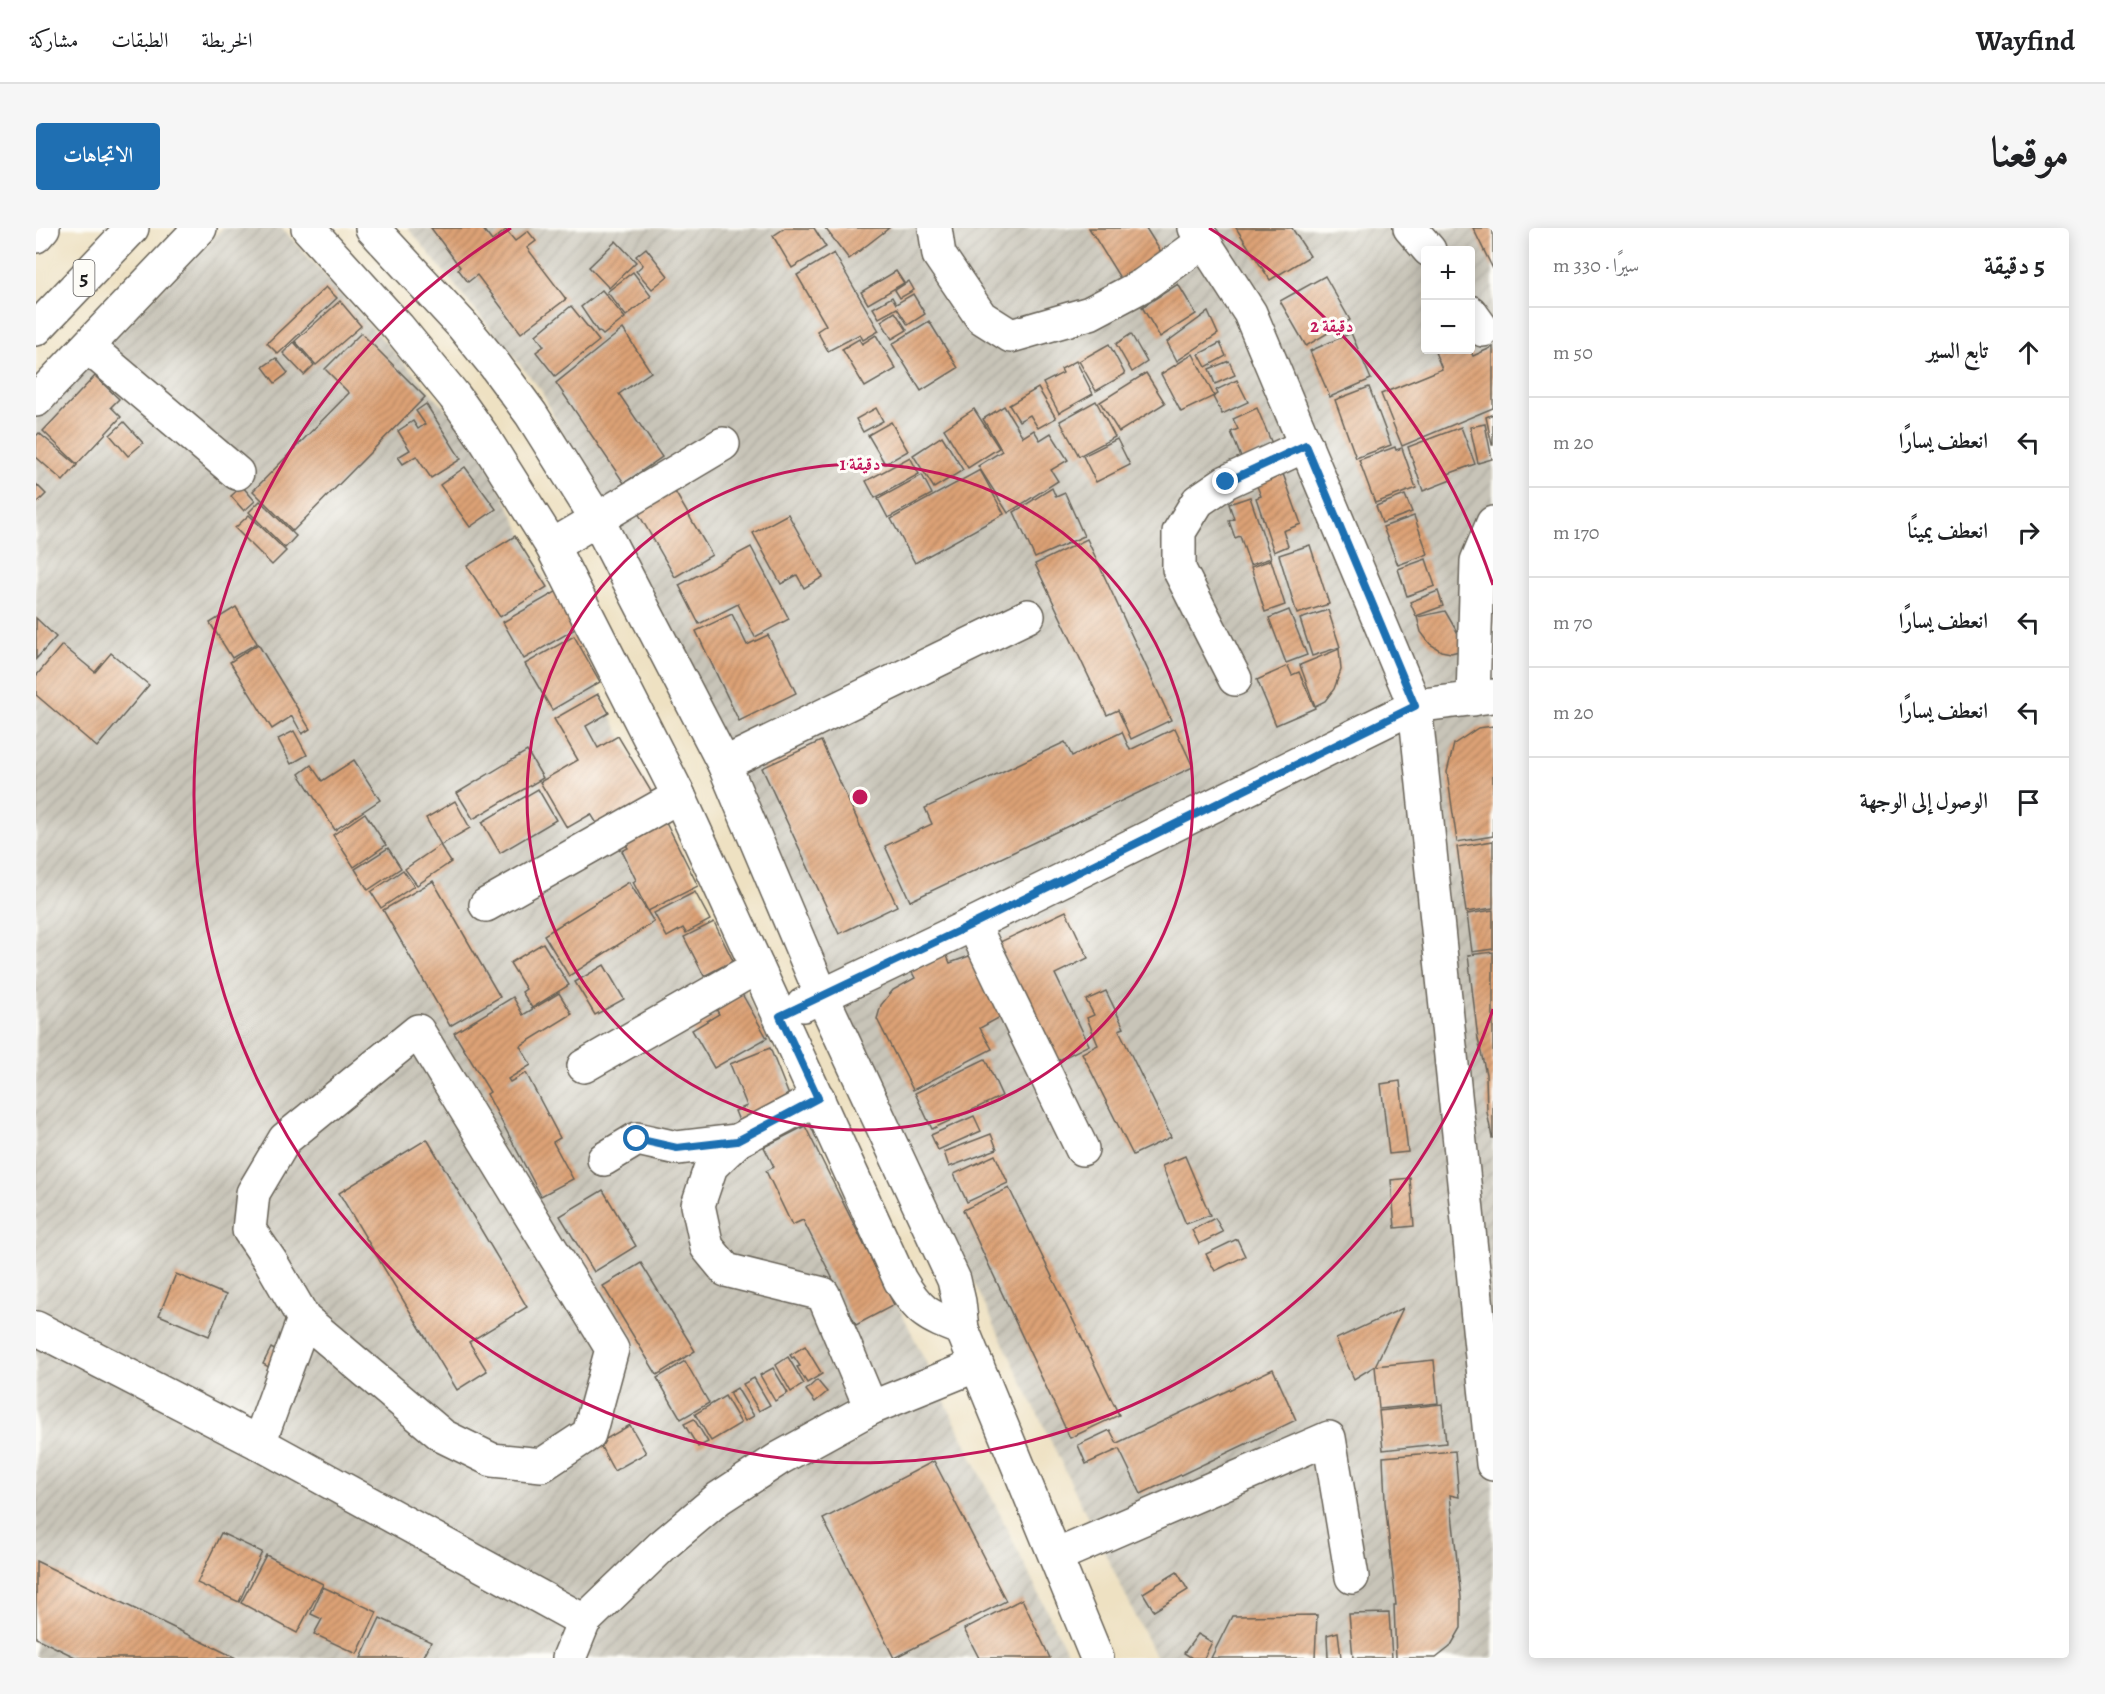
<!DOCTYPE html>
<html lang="ar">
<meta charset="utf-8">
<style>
body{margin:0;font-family:Alegreya,Amiri,serif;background:#f6f6f6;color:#202124;direction:rtl}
.controls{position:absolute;right:18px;top:18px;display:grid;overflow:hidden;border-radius:6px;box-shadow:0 3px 15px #0003}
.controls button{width:54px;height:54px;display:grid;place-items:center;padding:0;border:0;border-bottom:2px solid #e0e0e0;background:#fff;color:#202124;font:30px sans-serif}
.stop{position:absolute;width:18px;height:18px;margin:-14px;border:4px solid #1f6fb2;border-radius:50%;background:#fff}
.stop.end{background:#1f6fb2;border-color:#fff;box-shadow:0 2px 6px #0008}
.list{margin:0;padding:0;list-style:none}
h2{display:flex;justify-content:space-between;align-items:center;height:78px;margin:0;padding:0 24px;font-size:26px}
h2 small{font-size:20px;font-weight:400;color:#757577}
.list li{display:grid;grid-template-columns:39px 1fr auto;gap:18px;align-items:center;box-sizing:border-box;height:90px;padding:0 24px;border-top:2px solid #e0e0e0}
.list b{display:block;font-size:22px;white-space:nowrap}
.list em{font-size:20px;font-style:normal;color:#757577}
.icon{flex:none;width:33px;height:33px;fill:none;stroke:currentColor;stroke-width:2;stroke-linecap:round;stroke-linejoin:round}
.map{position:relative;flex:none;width:1457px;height:1430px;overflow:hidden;direction:ltr;border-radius:6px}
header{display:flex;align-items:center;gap:36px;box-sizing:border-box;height:84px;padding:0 30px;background:#fff;border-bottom:2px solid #e0e0e0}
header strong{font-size:28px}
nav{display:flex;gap:33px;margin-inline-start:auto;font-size:21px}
.intro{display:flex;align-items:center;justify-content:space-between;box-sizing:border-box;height:144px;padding:0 36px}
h1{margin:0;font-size:42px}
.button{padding:15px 27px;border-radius:6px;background:#1f6fb2;color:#fff;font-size:21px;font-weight:700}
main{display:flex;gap:36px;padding:0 36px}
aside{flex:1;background:#fff;border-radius:6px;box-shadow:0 3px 15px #0003}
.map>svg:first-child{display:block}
</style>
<header>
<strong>Wayfind</strong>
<nav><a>الخريطة</a><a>الطبقات</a><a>مشاركة</a></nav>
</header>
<div class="intro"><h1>موقعنا</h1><a class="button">الاتجاهات</a></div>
<main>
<aside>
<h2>5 دقيقة<small>سيرًا · 330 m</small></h2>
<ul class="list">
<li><svg class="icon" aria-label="ahead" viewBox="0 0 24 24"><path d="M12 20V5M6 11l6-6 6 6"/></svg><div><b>تابع السير</b></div><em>50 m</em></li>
<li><svg class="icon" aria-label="left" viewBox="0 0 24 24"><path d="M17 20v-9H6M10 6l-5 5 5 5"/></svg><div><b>انعطف يسارًا</b></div><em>20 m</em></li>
<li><svg class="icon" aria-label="right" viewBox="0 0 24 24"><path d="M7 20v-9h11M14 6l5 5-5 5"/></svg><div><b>انعطف يمينًا</b></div><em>170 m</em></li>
<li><svg class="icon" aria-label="left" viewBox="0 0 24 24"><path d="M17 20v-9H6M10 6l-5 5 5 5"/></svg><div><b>انعطف يسارًا</b></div><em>70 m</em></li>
<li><svg class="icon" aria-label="left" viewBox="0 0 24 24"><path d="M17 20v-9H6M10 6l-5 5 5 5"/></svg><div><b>انعطف يسارًا</b></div><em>20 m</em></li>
<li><svg class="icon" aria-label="arrive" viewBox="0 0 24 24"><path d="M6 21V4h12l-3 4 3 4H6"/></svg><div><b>الوصول إلى الوجهة</b></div></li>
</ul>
</aside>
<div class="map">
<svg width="1457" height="1430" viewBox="0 0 1457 1430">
<defs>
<pattern id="industrial-furrows" width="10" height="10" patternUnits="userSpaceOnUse" patternTransform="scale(1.5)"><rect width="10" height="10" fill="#c8c4b8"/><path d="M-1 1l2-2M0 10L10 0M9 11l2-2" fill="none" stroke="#aba89e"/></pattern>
<pattern id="building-hatch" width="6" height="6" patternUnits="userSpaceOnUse" patternTransform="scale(1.5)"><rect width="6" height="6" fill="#dda276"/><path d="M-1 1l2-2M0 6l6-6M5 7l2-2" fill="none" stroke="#b28360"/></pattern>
</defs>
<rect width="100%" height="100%" fill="#fdfcf7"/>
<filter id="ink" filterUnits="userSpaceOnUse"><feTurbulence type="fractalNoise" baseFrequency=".0167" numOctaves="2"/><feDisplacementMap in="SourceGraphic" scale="12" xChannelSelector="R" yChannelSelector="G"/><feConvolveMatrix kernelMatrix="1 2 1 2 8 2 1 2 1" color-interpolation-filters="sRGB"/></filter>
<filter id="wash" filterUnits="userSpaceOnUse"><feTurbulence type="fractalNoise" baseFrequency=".008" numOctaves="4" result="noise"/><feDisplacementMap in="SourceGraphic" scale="24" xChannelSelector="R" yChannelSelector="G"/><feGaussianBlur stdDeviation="1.35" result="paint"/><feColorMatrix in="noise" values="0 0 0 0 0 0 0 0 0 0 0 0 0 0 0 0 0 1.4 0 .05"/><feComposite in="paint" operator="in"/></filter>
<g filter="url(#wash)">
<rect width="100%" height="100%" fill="#eee1c2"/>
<g fill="url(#industrial-furrows)" fill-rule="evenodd">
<path d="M187,0H246L444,219L1034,1430H0V185Z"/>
<path d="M372,0H1457V1430H1120L505,162ZM1390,22H1434V122H1390Z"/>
</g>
<g id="blocks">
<g fill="url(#building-hatch)">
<path d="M395,0H446L456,13L470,2L479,13L492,3L500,13L491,20L530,71L485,105L441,47L432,54L422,41L424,39Z"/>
<path d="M749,0H778L790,19L756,40L737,8Z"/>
<path d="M789,0H853L813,31Z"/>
<path d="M1053,0H1110L1130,32L1089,58Z"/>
<path d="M1200,0H1256L1274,28L1234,52Z"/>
<path d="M1437,0H1457V41Z"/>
<path d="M580,13L600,34L573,60L553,39Z"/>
<path d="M610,20L632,48L616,61L600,43L607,37L600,28Z"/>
<path d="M798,25L843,103L827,112L824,106L792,123L781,103L790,97L761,47Z"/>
<path d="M860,43L868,55L832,76L825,64Z"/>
<path d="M597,44L615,68L590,88L571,64Z"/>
<path d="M1289,48L1314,92L1270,118L1244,73Z"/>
<path d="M873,53L878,62L864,70L859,62Z"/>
<path d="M1142,56L1160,86L1124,109L1106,79Z"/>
<path d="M290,59L301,70L242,126L231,115Z"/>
<path d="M566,62L589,90L567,107L563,103L562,104L545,79Z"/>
<path d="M877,66L889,86L872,97L861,80L843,90L837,80L856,69L860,76Z"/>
<path d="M304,73L325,98L280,137L259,113Z"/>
<path d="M535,78L563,113L519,148L500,124L508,118L500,107Z"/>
<path d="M859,84L871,102L856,111L845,93Z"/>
<path d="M1172,84L1182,106L1141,133L1131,114Z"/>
<path d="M893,93L922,140L885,163L856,116Z"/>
<path d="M587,101L615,144L583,166L626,229L588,255L520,155Z"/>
<path d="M325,105L389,169L257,303L217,263L313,165L289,141Z"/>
<path d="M1315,105L1335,151L1294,169L1274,123Z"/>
<path d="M1095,106L1111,134L1096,144L1080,116Z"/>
<path d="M840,107L860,141L829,159L806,121L823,111L826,116Z"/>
<path d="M258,114L278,137L268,147L247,125Z"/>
<path d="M1184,115L1190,128L1170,139L1163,126Z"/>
<path d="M1073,116L1089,146L1060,163L1043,133Z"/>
<path d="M1457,119V180L1366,218L1345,166L1406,141L1399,124L1404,122H1434L1437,128Z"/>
<path d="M1157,126L1178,168L1145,184L1125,146Z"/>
<path d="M240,130L252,145L239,155L227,139Z"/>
<path d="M1040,133L1057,166L1023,185L1007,155L1027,145L1025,141Z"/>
<path d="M1193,133L1199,147L1179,156L1173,141Z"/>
<path d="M1110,145L1129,175L1083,204L1064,174Z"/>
<path d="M59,148L83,171L75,179L85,189L41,236L7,203Z"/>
<path d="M1201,152L1212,174L1186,186L1177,169L1182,166L1180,162Z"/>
<path d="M1333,159L1355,217L1320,230L1299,172Z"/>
<path d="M1002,160L1020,190L1002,200L994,187L983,193L973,177Z"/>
<path d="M1060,173L1079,209L1043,228L1024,193Z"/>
<path d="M390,176L425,231L395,250L380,228L367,236L362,229L374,222L362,203L377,193L382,201L389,196L380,183Z"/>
<path d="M968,178L987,209L998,202L1004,212L1015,205L1032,232L1015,242L1022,253L972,285L942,238L966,223L947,191Z"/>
<path d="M840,180L847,193L827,204L820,191Z"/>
<path d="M1221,180L1237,218L1206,232L1195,204L1202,201L1197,191Z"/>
<path d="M938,181L963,220L932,240L908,201Z"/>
<path d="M1457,186V217H1456L1450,189Z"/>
<path d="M88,194L107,215L92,228L74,207Z"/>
<path d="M855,194L872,223L849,236L832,207Z"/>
<path d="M1449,196L1456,231L1442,235L1434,199Z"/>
<path d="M1425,199L1439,236L1412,246L1415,252L1387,263L1372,219Z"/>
<path d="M3,205L41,237L27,253L0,229V208Z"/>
<path d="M906,208L927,242L898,260L877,227Z"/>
<path d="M1081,211L1094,237L1060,254L1047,228Z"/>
<path d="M1359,219L1360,222L1366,220L1380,260L1339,275L1323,232Z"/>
<path d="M874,229L883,246L839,270L830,253Z"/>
<path d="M429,239L460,281L434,299L404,257Z"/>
<path d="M944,242L968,286L879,335L855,291Z"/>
<path d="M1246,243L1265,296L1247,303L1252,318L1238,324L1220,270L1225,268L1219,253Z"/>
<path d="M886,247L896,266L852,290L842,271Z"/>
<path d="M0,256L10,266L0,276Z"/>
<path d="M206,258L219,273L208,283L195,268Z"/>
<path d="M1016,260L1020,269L1029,265L1048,308L999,330L978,284Z"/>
<path d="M638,262L676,327L639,349L601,283Z"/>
<path d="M1369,267L1376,284L1346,295L1340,278Z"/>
<path d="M1214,269L1235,330L1214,337L1204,308L1199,310L1193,293L1198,291L1193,276Z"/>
<path d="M224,273L260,308L249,320L213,284Z"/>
<path d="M752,286L787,349L768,360L761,347L745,356L717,305Z"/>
<path d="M213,287L250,323L236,337L199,300Z"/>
<path d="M1378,288L1392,326L1362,337L1347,299Z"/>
<path d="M479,308L511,359L464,389L431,338Z"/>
<path d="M1051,311L1135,492L1095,511L1082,482L1071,487L999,336Z"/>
<path d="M1274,317L1293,376L1261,386L1243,327Z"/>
<path d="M715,319L753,391L719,409L702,376L663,396L643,357Z"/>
<path d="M1390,331L1399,358L1371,368L1362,341Z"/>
<path d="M1235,332L1249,377L1229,384L1215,339Z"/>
<path d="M525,361L546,397L488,431L467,394Z"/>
<path d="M1402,363L1407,378L1380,388L1374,374Z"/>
<path d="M200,379L221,415L196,430L174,395Z"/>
<path d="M1253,382L1271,427L1250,435L1233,390Z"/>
<path d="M1292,382L1304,419L1276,428L1264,391Z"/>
<path d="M1409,383L1431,421L1415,425L1405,423L1394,416L1385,404L1381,389Z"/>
<path d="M696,386L711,417L732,407L760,465L703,493L660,403Z"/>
<path d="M0,390L20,409L0,431Z"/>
<path d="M538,408L564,454L516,482L489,436Z"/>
<path d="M222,416L274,501L266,506L256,488L236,501L194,434Z"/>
<path d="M26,417L59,444L75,425L113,457L61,519L0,467V448Z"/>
<path d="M1303,421L1305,442L1298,461L1289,473L1279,478L1264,437Z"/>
<path d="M1252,438L1256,447L1263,444L1279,480L1240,497L1221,452Z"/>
<path d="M562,466L573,485L550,498L562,520L582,508L619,570L565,602L555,586L531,600L504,554L542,532L518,491Z"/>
<path d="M1457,498V608L1421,614L1411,544L1418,516L1442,500Z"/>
<path d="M1139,500L1157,539L874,673L849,618L896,596L889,580L1029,514L1036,528L1086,504L1094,522Z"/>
<path d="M258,503L271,527L255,536L242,511Z"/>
<path d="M785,513L861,678L803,706L726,540Z"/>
<path d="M491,523L507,550L437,591L421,565Z"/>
<path d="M318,532L344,572L299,602L263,546L275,537L286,553Z"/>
<path d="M502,561L520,592L464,625L446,594Z"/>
<path d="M419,573L434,600L405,617L390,590Z"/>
<path d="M329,585L350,617L318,639L297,607Z"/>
<path d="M630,594L662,658L612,683L597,654L600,652L586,623L592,620L589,615Z"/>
<path d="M1457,613V680L1430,684L1421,619Z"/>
<path d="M404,617L415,634L381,657L369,641Z"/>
<path d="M352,620L365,640L332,662L319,641Z"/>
<path d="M367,642L378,658L345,680L335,664Z"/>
<path d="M397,653L464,769L414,798L347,682Z"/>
<path d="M593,654L618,694L533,748L508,707Z"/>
<path d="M659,664L674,692L650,705L647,700L631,709L618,685Z"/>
<path d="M1457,682V721L1436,724L1431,686Z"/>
<path d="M1030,683L1052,730L1019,746L1053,817L1019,834L962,715Z"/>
<path d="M678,694L697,733L668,748L648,709Z"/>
<path d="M507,715L533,757L496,780L486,764L490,761L474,735Z"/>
<path d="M908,721L914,735L936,727L968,787L944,800L956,821L877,862L841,791L845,777L857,762L879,750L872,737Z"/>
<path d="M1457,724V910H1456L1451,884L1450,846L1442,811L1432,727Z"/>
<path d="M568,737L588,771L559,787L539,754Z"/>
<path d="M1070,763L1088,800L1083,802L1135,909L1097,927L1046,825L1062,817L1051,790L1058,787L1050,772Z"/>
<path d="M523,765L536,786L484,818L495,837L472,851L474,854L490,845L524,910L517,914L537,951L505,968L451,866L454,864L418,805L477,769L487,787Z"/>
<path d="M706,766L731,810L678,840L656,802L683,786L680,781Z"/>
<path d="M734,820L758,880L705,898L699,883L711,878L694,836Z"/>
<path d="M949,831L966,868L896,901L879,865Z"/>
<path d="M1364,853L1372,924L1353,926L1345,856Z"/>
<path d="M938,888L945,903L902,922L895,907Z"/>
<path d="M769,898L858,1077L820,1097L767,992L756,997L730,943L738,939L728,919Z"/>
<path d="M955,906L961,921L913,939L908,924Z"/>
<path d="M391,911L491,1079L433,1114L451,1143L421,1162L303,965Z"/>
<path d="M959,927L972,955L931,974L918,946Z"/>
<path d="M1149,928L1174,987L1150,996L1126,938Z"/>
<path d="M1374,950L1378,998L1359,1000L1355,952Z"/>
<path d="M973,960L1083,1187L1034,1210L927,982Z"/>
<path d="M567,962L600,1018L558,1044L524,988Z"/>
<path d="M1179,990L1187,1004L1163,1016L1156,1002Z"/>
<path d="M1201,1011L1209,1028L1179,1043L1170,1026Z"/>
<path d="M605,1035L659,1123L621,1147L567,1058Z"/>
<path d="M140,1046L190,1067L173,1108L123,1087Z"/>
<path d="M1367,1080L1339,1138L1318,1151L1300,1111Z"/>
<path d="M769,1118L786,1146L771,1155L761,1139L764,1138L758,1129L756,1130L754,1127Z"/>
<path d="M235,1120L253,1130L244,1145L227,1136Z"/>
<path d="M752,1129L768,1156L755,1164L740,1137Z"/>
<path d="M1398,1132L1402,1175L1343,1181L1339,1138Z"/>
<path d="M649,1133L673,1175L645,1191L621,1150Z"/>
<path d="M737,1140L752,1165L739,1173L724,1147Z"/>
<path d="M1237,1141L1260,1192L1105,1266L1083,1221L1050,1236L1042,1217L1074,1202L1081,1215Z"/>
<path d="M718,1150L734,1177L723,1183L707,1156Z"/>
<path d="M781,1152L791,1164L779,1174L770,1162Z"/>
<path d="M701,1160L718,1188L709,1193L693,1165Z"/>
<path d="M689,1168L705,1195L675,1213L659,1186Z"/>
<path d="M1406,1176L1410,1215L1347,1222L1343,1183Z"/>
<path d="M658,1191L672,1214L662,1219L648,1196Z"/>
<path d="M594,1197L610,1225L578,1243L563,1215Z"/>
<path d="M1419,1223L1423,1269L1414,1267L1425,1370V1400L1414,1419L1400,1430H1360L1358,1377H1360L1349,1274L1347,1229Z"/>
<path d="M898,1233L970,1373L858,1430L787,1291Z"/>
<path d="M185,1305L226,1324L203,1374L161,1355Z"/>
<path d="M230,1327L287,1356L261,1405L205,1375Z"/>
<path d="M0,1333L200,1430H41L0,1410Z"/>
<path d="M1141,1344L1152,1362L1118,1383L1107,1365Z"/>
<path d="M287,1359L341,1384L321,1426L278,1406L286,1391L275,1386Z"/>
<path d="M986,1371L1014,1430H943L928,1401Z"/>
<path d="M1353,1385L1356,1430H1317L1313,1386Z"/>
<path d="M1281,1387L1279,1430H1175L1196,1388Z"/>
<path d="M344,1390L395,1414L387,1430H325Z"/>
<path d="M1302,1404L1305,1430H1292L1291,1407Z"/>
<path d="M1162,1406L1176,1414L1168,1430H1156L1148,1425Z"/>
</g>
</g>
</g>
<g filter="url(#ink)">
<use href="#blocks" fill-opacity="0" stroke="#666156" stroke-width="1.5"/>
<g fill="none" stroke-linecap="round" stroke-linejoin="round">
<defs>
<g id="minor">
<path d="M272,0L362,99L419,169L448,210L516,318L643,568L864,1052C883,1084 891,1088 926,1101"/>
<path d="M336,0L426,97L458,136L495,186L561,291L688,536L786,768L918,1052L923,1074L926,1101L1061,1430"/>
<path d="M899,0L903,27L945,89L975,108L1054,85L1107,57L1168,13"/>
<path d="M1159,0L1214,85L1379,478L1457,1236"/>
<path d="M1374,0L1393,22"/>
<path d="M1434,84L1447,102"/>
<path d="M52,119L201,245"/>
<path d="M0,172L164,0"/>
<path d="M516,318L687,216"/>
<path d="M1199,451L1143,341V304L1162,273L1190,254L1270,217"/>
<path d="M1437,471L1441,333L1457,295"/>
<path d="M688,536L992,388"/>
<path d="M450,677L643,568"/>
<path d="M937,696L1046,921"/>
<path d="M767,777L937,696L1379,478L1457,468"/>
<path d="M548,838L721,739"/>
<path d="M782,870L701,913L675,938L662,977L671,1019L690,1042L787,1066L835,1180"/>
<path d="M568,931L601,911L641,920L701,913"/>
<path d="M0,1100L223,1215L548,1393"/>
<path d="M223,1215L268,1091L235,1034L213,1002L217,965L249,911L382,803L576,1121L553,1206L506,1237L456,1232L407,1208L268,1091"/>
<path d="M1020,1328L1293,1210L1316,1349"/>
<path d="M533,1430L548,1393L626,1318L683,1270L744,1230L835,1180L941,1137"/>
</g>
<g id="highway">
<path d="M0,8L7,0"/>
<path d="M0,101L96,0"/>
</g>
</defs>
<use href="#minor" stroke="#666156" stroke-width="36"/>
<use href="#highway" stroke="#666156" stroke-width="36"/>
<use href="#minor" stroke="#fff" stroke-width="33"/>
<use href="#highway" stroke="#fff" stroke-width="33"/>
</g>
</g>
<g fill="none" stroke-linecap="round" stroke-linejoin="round" filter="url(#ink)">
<path stroke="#1f6fb2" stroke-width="8" d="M601,911L641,920L701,913L782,870L744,788L937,696L1379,478L1270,217L1190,254"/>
</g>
<g fill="none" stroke="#c2185b" stroke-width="3">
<circle cx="824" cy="569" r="333"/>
<path d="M1457 781A667 667 0 1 1 475 0M1173 0A667 667 0 0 1 1457 357"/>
</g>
<g text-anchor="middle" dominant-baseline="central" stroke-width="6" stroke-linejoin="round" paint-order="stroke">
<rect fill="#fdfcf7" stroke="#605f5e" stroke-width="1.5" x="37.5" y="32" width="21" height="36" rx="4.5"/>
<g font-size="21" font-weight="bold" fill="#1c1c1c">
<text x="48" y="50">5</text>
</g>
</g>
<circle cx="824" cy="569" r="9" fill="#c2185b" stroke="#fdfcf7" stroke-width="3"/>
<g font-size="18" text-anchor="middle" font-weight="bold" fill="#c2185b" stroke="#fdfcf7" stroke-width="6" stroke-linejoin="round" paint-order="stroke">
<text x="1296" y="104">2 دقيقة</text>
<text x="824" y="242">1 دقيقة</text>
</g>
</svg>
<div class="controls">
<button>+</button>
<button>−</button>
</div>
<div class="stop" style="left:601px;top:911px"></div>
<div class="stop end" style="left:1190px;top:254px"></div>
</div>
</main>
